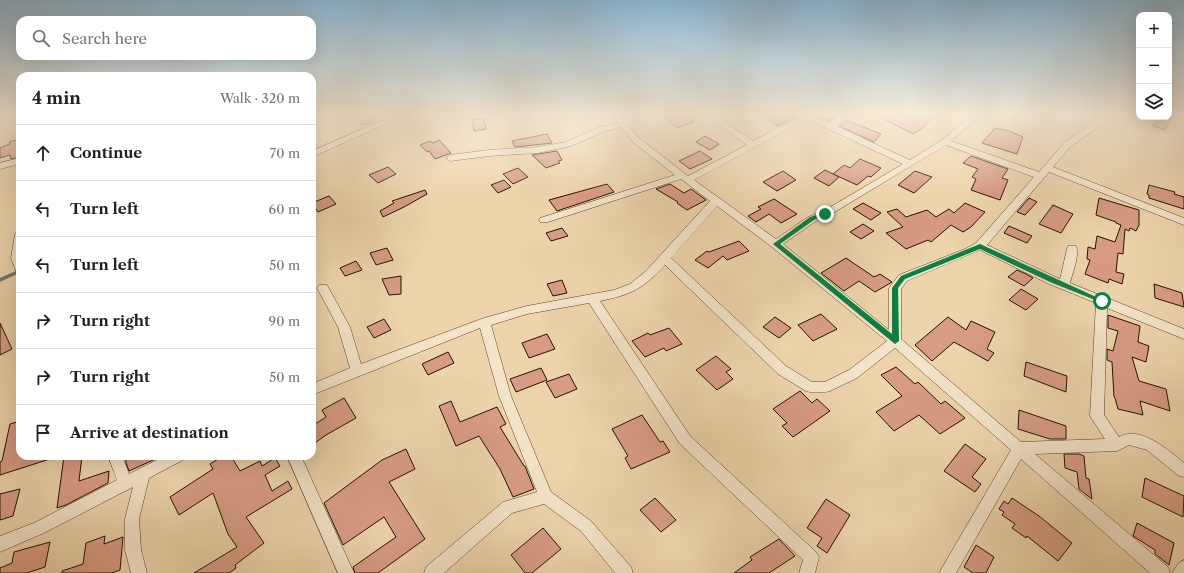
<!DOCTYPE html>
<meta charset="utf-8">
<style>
body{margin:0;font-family:"Libre Caslon Text",serif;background:#f2f2f2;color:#202124}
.controls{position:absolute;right:12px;top:12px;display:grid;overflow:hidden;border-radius:8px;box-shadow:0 4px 16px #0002}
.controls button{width:36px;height:36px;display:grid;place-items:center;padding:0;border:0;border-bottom:1px solid #e0e0e0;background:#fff;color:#202124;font:20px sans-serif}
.stop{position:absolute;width:12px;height:12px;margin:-9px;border:3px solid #0b8043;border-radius:50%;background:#fff}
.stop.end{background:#0b8043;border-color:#fff;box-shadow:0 1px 4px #0008}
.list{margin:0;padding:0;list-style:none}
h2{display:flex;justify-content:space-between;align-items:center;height:52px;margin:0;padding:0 16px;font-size:17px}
h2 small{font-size:13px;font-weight:400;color:#757577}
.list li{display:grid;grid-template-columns:26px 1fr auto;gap:12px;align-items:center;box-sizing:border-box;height:56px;padding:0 16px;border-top:1px solid #e0e0e0}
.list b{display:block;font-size:15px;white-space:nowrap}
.list em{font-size:13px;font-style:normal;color:#757577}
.icon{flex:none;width:22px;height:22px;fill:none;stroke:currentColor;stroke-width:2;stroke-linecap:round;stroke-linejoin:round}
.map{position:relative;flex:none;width:1184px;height:573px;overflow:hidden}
.search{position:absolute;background:#fff;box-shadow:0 4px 16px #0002;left:16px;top:16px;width:300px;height:44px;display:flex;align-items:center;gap:10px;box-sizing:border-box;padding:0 14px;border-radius:12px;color:#757577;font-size:15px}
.panel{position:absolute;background:#fff;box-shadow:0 4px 16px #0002;left:16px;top:72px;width:300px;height:388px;border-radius:12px}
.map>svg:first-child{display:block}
</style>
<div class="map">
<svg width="1184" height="573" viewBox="0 0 1184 573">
<rect width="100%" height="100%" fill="#edd4ab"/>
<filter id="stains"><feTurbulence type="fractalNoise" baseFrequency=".005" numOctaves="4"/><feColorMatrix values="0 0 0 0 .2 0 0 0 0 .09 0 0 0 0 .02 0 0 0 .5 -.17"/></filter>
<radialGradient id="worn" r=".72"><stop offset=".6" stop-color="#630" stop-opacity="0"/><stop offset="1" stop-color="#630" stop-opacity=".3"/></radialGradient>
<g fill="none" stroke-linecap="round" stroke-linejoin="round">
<path stroke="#6c756a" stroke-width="3.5" d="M0,280L20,271"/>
</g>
<g fill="#d89c85" stroke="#261100">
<path d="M355,114H370L375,121L362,125Z"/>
<path d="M662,114H676L680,117L685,115L694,122L677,128Z"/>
<path d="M761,114H798V116L777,126Z"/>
<path d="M814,114H832L836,116L829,121Z"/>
<path d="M874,114H937L920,130L913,134Z"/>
<path d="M1169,114H1173L1165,130L1153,126L1158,117H1169Z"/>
<path d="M484,118L486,129L474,131L472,120Z"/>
<path d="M846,120L881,134L874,142L839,126Z"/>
<path d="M995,128L1009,131L1023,137L1017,154L982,143Z"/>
<path d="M547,134L552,143L515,147L512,141Z"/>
<path d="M705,136L719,144L710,150L696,142Z"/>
<path d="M20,139V157L11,159L10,155L0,158V148L10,144L9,142Z"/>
<path d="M439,140L451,153L435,159L429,151L427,152L420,145L430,141L433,143Z"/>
<path d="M557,151L562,160L558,161L560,163L546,168L532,155Z"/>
<path d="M700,151L712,159L690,169L679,161Z"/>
<path d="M971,156L1008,169L1002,178L1008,180L1000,200L971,190L976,179L972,177L978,169L963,163Z"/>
<path d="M860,159L881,168L871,177L868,176L857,185L833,174L844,165L850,168Z"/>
<path d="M388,167L396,174L378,183L369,175Z"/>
<path d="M518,168L528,177L513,184L503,174Z"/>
<path d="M825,170L839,177L829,186L814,178Z"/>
<path d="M783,171L796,180L777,191L763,182Z"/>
<path d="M915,171L932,177L914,193L898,185Z"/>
<path d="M504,180L511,187L498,193L491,185Z"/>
<path d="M607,184L614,192L557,211L549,200Z"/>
<path d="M670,184L684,193L691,189L706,200L687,210L677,203L678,202L656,189Z"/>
<path d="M1149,185L1175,192L1174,194L1184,197V209L1149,198V195L1147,194Z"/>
<path d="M425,190L427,194L404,207L383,217L380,211L394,203L392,201Z"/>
<path d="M329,196L336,204L318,212L312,203Z"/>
<path d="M1029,198L1037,202L1025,215L1017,212Z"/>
<path d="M1099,198L1139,210V225L1136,231L1130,228L1129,231L1125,229L1123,254L1118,253L1116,272L1124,274L1122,284L1109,279L1108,283L1085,274L1090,260L1087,259L1088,247L1095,249L1097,236L1115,242L1121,225L1116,223V222L1096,215Z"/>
<path d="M774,199L797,214L781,223L769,214L756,222L748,216L761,209L758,207Z"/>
<path d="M863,203L881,213L871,220L853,209Z"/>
<path d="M965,203L985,212L971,227L963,232L951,225L931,242L928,240L906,249L886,233L903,227L887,212L897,209L906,217L927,210L936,217L949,209L954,213Z"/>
<path d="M1053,205L1073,214L1061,233L1039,224Z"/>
<path d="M863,224L874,231L861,239L850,232Z"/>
<path d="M1009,226L1032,236L1027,243L1004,233Z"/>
<path d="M562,228L568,236L551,241L546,233Z"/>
<path d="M739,241L749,251L727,260L723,256L708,268L695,260L707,251L709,252Z"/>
<path d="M387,248L393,260L376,265L370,253Z"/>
<path d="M846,258L874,277L880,274L892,282L875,292L859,281L844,291L821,273Z"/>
<path d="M356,261L362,270L345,276L340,268Z"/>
<path d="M1017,270L1026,274L1033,278L1024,286L1008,277Z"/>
<path d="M401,276V294L389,295L382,279Z"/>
<path d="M562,280L567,293L553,296L547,284Z"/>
<path d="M1154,284L1182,293L1184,307L1155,298Z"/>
<path d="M1021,289L1038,299L1026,310L1009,300Z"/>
<path d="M821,314L837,329L813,341L798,325Z"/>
<path d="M1108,315L1140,326L1138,342L1149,346L1146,362L1132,357L1139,381L1166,389L1170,411L1140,401L1143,415L1118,409L1115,398L1114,397L1112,362L1107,360V349L1113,351L1118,331L1108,328Z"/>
<path d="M775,317L791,328L779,338L763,327Z"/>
<path d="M948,317L966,330L971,321L995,332L987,349L994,353L988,361L954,342L932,361L915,345Z"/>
<path d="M384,319L391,330L374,338L367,327Z"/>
<path d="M0,323L12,349L0,355Z"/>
<path d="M669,328L682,344L666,351L664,348L645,357L632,341L648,333L650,335Z"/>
<path d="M547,334L555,349L529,358L522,343Z"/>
<path d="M448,352L454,363L428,375L422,364Z"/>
<path d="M716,356L731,369L726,372L733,379L717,390L696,370Z"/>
<path d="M1026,362L1067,376L1066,392L1024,376Z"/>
<path d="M896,367L915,384L918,382L941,404L945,401L965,418L940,434L919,415L894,431L876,412L902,396L881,375Z"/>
<path d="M541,368L547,380L516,392L510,379Z"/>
<path d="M569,374L577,389L555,398L546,382Z"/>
<path d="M800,391L812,403L817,399L830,411L793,437L782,426L787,423L773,409Z"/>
<path d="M344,398L356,418L326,435L312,445V426L326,417L322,410Z"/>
<path d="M451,401L460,422L497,407L506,424L500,427L524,466H525L534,489L513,497L500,469L479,436L456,446L439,406Z"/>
<path d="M1019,410L1066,426V439H1050L1018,429Z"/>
<path d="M642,415L660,442L663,441L670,452L631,469L625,458L628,456L612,429Z"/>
<path d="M20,421V456H53V458L0,475V462L2,461L10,424Z"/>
<path d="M965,444L986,459L972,477L981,484L975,492L944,471Z"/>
<path d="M406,449L415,469L389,482L425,539L378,573H355L353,567L396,537L384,517L343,545L324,503L382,460Z"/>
<path d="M1064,454H1079L1084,456L1086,478L1089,479L1092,499L1079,489L1077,472L1065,468Z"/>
<path d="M64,456H82L79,481L109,471L108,483L66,505L57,508Z"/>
<path d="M126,456H162L129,471L126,463Z"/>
<path d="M223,456H231L240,471L260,461L262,466L275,458L280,466L265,475L272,491L288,481L292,489L246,517L264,543L235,565L236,568L229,573H194L237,547L228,534L213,493L179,515L170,497L213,469L210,464Z"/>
<path d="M1145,478L1184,496L1183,517L1142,497Z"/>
<path d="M20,489L13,516L0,520V494Z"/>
<path d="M655,498L676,520L661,532L640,510Z"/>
<path d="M1012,498L1039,516L1072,543L1058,561L1027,536L1026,538L1012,528L1015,524L1002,515L1004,512L999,509L1004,501L1008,504Z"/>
<path d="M826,499L850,515L827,553L817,546L822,538L807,528Z"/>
<path d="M1137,523L1174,543L1169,565L1155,554V550L1133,536Z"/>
<path d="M543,528L561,549L532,573H525L511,555Z"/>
<path d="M105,536L104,544L123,537L120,570L112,573H62V571L83,564L86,543Z"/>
<path d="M779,539L795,556L769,573H734L752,560L750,557Z"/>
<path d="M50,542L45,567L27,573H0V568L12,563L14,552Z"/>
<path d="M976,545L994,557L986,573H973L964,567Z"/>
</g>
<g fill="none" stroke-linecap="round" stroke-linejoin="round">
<defs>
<g id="street">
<path d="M397,114H408L312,157V151Z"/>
<path d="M611,114H619L624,120L638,114H649L628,125L639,138L688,176L747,145L704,114H714L753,141L801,116L799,114H810L829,123L841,114H850L836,126L910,160L942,140L973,114H982L951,141L1039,172L1065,142L1090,125L1099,114H1107L1096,129L1071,146L1053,167L1184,218V225L1049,172L987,245L1060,279L1067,249L1068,246H1076C1080,256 1072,274 1070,283L1184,329V339L1107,308L1104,415L1119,437C1141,425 1168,450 1184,463V477L1179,476L1147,450L1129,445L1117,451L1035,454L1168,567L1170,573H1150L1021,459L956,573H939L1011,450L895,348L857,378L830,391C823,393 813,393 806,391L778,374L665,265C644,288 631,295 600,301L690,436L816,552L819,557L815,573H799L803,560L680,444L589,303L527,314L491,325L511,396L551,492L591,521L631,567L633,573H615L581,531L544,504L512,513L444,573H424L426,567L503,502L537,492L499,396L480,328L312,395V384L350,368L338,327L317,288L319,285H327L350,327L361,364L484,318L527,306L614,290L630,284L646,271L710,201L681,179L548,222H540L539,220L540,218L675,175L633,142L621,127L603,132L571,146L538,153L489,156L450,161L446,158L450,155L489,150L538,147L566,142L597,128L618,123ZM807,119L903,164L822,212L808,217L776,239L694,180ZM946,145L1034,177L976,243L965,249L899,275L889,288V330L783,244L816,221L828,216ZM717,206L772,247L887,341L849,370L825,382H812L786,366L671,258ZM980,250L1049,284L1096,303L1090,416L1105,439L1021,442L901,339V289L907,281Z"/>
<path d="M20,158V164L0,169V163Z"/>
<path d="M20,231V272L16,271L11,258L15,234Z"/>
<path d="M108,456H122L129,474L165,456H185L183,460L149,478L139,519L141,550L147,573H131L125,550V519L133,487L44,533L0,552V536L34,523L117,480Z"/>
<path d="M287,456H301L354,573H338Z"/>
<path d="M1184,560V573H1172L1179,563Z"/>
</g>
</defs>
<use href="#street" stroke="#58422b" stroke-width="1"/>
<use href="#street" fill="#f3e3c8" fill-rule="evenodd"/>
</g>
<linearGradient id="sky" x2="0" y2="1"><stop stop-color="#89b5d2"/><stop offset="0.59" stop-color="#f7ecd9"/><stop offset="1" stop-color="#f7ecd9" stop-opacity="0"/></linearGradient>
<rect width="1184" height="194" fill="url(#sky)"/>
<path fill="#0b8043" d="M823,213L828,214L814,220L780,244L892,334V288L901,276L980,244L1105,301L1102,303L1100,302L1050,282L980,249L905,279L898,288L899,341L895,344L773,244L810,217Z"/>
<rect width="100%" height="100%" filter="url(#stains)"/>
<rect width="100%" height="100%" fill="url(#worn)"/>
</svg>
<div class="controls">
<button>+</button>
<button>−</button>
<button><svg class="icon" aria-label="layers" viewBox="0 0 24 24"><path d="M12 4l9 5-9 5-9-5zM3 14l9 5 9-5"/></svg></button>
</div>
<div class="stop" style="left:1102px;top:301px"></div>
<div class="stop end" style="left:825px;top:214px"></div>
<div class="search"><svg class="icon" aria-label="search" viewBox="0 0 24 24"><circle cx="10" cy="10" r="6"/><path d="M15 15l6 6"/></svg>Search here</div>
<section class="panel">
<h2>4 min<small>Walk · 320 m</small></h2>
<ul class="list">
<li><svg class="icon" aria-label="ahead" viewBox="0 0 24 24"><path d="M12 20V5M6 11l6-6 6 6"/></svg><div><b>Continue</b></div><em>70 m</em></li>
<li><svg class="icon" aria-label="left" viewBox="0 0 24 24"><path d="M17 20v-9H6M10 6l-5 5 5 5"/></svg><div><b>Turn left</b></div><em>60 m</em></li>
<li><svg class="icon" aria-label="left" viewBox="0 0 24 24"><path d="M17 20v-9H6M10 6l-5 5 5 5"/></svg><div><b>Turn left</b></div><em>50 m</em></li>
<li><svg class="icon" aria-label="right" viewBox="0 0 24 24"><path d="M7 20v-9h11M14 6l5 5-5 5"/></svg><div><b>Turn right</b></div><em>90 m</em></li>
<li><svg class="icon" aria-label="right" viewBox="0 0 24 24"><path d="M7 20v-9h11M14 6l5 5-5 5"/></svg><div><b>Turn right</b></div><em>50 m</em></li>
<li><svg class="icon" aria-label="arrive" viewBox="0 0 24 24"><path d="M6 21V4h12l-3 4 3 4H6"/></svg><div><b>Arrive at destination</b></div></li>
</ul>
</section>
</div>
